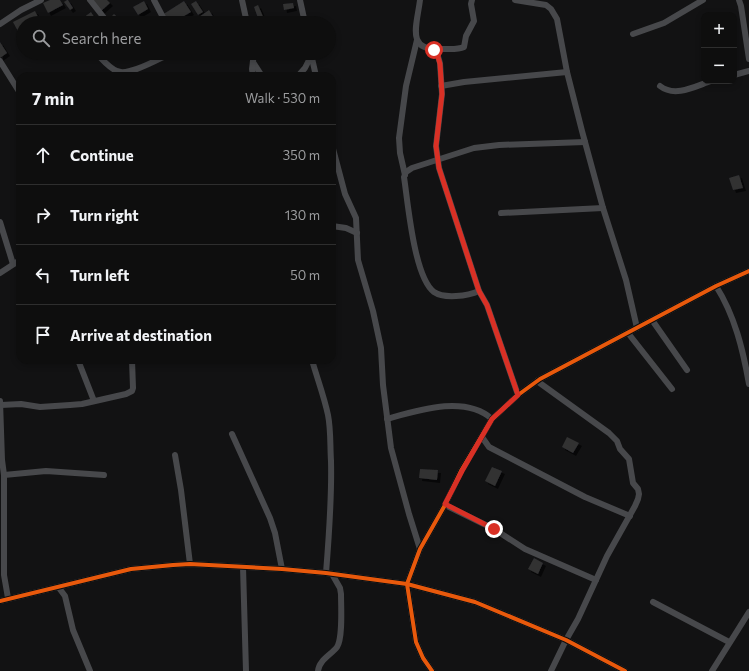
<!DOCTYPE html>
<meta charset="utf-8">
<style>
body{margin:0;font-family:Commissioner,sans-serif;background:#1c1c1c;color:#f1f3f6}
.controls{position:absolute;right:12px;top:12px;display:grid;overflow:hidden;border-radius:8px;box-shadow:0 2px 6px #0003}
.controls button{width:36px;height:36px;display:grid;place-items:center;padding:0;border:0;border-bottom:1px solid #2e2e2e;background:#0e0e0e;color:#f1f3f6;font:20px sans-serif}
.stop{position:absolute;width:12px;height:12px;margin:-9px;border:3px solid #d93025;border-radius:50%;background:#fff}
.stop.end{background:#d93025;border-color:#fff;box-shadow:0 1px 4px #0008}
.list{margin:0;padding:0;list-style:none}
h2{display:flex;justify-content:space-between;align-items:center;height:52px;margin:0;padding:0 16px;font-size:17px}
h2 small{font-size:13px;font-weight:400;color:#9b9c9e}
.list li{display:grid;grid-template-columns:26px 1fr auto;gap:12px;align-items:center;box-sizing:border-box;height:60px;padding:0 16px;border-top:1px solid #2e2e2e}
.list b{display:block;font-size:15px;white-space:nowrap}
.list em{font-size:13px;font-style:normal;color:#9b9c9e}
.icon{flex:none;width:22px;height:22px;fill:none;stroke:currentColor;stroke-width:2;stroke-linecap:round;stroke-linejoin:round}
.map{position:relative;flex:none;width:749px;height:671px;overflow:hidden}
.search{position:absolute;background:#0e0e0e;box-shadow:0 2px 6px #0003;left:16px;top:16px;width:320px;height:44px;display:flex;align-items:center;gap:10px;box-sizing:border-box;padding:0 14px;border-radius:22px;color:#9b9c9e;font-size:15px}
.panel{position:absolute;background:#0e0e0e;box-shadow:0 2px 6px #0003;left:16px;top:72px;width:320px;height:292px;border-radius:12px}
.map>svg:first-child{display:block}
</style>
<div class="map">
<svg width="749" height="671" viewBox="0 0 749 671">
<defs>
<filter id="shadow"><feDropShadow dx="3" dy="3" stdDeviation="0" flood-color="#0009"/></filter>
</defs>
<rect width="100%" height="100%" fill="#121213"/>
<g fill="#313133" filter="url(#shadow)">
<path d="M50,0H60L63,5L48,13L43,3Z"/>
<path d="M67,0H68L73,8L70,10L64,2Z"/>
<path d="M88,0H107L110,3L99,13Z"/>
<path d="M144,1L148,9L138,15L133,7Z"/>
<path d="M184,1L191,12L172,23H167L162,15Z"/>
<path d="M196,1L203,12L198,15L191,4Z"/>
<path d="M293,3L294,8L284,10L283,4Z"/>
<path d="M258,5L264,19L259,21L254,7Z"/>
<path d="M209,10L215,20L210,23H203L199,17Z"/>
<path d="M35,11L41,23H23V38L22,39L13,22Z"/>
<path d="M91,12L98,23H80L79,21Z"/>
<path d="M114,14L124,23H112L108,20Z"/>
<path d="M0,42L7,53L0,58Z"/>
<path d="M739,175L743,188L733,190L729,178Z"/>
<path d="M567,437L579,443L573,453L562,447Z"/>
<path d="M492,467L502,471L495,486L485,481Z"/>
<path d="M420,469L438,470L437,480L419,478Z"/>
<path d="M534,558L543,563L538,574L528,569Z"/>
</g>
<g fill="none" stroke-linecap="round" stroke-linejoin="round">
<g stroke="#47484b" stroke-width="6">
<path d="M90,0L105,19L106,22L104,23"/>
<path d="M154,0L166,23"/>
<path d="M242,0L247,23"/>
<path d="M300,0L305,23"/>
<path d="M420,0C417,25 405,52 442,49C449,49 458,50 464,47L466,36L474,21L471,4L472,0"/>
<path d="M515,0L546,5L551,9L557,19L567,72L582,131L603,208L626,280L637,328"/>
<path d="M739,0L741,6L749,59"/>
<path d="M0,24L21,10L41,0"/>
<path d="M633,34L664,23L703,0"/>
<path d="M434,50L437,53L440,63L442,94L436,146L439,168L479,291L487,305L518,395"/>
<path d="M96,53C102,59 109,68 117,71C128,77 160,58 172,53"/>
<path d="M311,54L316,76"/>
<path d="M0,61L20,93"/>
<path d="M253,62L262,76"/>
<path d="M734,75L749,71"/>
<path d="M253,76L252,69L254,53"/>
<path d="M298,76L305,68L311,56"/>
<path d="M441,86L464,82L567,72"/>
<path d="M660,86C675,98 696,86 711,81"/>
<path d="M332,145L345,194L356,218L358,260L373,311L381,348L383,385L391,448L409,514L420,549"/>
<path d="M405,175L400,153L399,138L406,86L417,40"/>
<path d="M501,213L603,208"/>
<path d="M0,222L13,264"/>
<path d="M332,226L346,228L357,233"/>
<path d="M0,273L20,260"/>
<path d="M716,286C735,316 743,350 749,384"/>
<path d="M479,291C468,296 444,299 434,292C414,277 408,203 404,177L406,172L412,168L474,148L499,145L585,142"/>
<path d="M652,320L687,370"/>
<path d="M628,333L672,389"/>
<path d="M78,360L94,401"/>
<path d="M312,360C317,378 324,396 328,415C331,430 330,446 331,461C332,499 329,536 326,573"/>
<path d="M537,381L609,433L617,441L620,449L629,459L633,483L638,489L639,494L638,499L635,506L607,556L578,619L566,640L551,671"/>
<path d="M0,401L2,460L4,475V575L8,598"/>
<path d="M1,405L21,404L40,407L70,405L82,404L126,394L132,391L133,388L132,360"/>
<path d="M387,419C419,410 465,395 492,419"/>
<path d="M232,434L270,518L275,533L282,569"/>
<path d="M482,437L489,447L585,497L630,516"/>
<path d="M175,455L181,490L190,564"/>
<path d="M4,475L46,471L104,475"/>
<path d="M445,505L494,529L525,549L596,580"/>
<path d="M243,567L246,671"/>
<path d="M59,588L65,596L73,630L90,671"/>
<path d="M0,601L131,569L173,565L190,564L282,569L326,573L407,584L475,602L566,640L625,671"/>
<path d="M653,602L729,642"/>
<path d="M318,671C319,660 331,655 337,647C343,638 341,606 341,594L340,588L332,574"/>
<path d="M432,671L423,658L416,642L407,584L420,549L445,505L461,471L492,419L518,395L540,379L716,286L749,271"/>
<path d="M712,671L749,612"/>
</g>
<defs>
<g id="cycleway">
<path d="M0,601L131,569L173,565L190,564L282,569L326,573L407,584L475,602L566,640L625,671"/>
<path d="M432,671L423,658L416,642L407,584L420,549L445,505L461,471L492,419L518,395L540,379L716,286L749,271"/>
</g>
</defs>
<use href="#cycleway" stroke="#0d0d0e" stroke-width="6"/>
<use href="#cycleway" stroke="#e8590c" stroke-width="4"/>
</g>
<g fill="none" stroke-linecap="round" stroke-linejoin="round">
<path stroke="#d93025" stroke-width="5" d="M434,50L437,53L440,64L442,94L436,146L439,168L479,291L487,305L518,395L492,419L462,471L445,504L494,529"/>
</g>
</svg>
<div class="controls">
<button>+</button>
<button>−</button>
</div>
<div class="stop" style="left:434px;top:50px"></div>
<div class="stop end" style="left:494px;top:529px"></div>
<div class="search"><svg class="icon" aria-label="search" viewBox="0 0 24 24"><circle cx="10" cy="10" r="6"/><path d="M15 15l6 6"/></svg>Search here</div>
<section class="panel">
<h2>7 min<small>Walk · 530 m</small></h2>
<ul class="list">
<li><svg class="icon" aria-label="ahead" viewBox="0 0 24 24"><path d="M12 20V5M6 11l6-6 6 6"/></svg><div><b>Continue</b></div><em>350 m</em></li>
<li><svg class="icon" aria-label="right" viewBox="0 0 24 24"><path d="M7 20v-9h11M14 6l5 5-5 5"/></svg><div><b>Turn right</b></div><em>130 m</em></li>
<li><svg class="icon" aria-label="left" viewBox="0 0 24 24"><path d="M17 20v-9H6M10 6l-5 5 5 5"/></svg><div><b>Turn left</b></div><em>50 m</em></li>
<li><svg class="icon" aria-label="arrive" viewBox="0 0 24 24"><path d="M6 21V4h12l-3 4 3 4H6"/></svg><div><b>Arrive at destination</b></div></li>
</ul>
</section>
</div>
